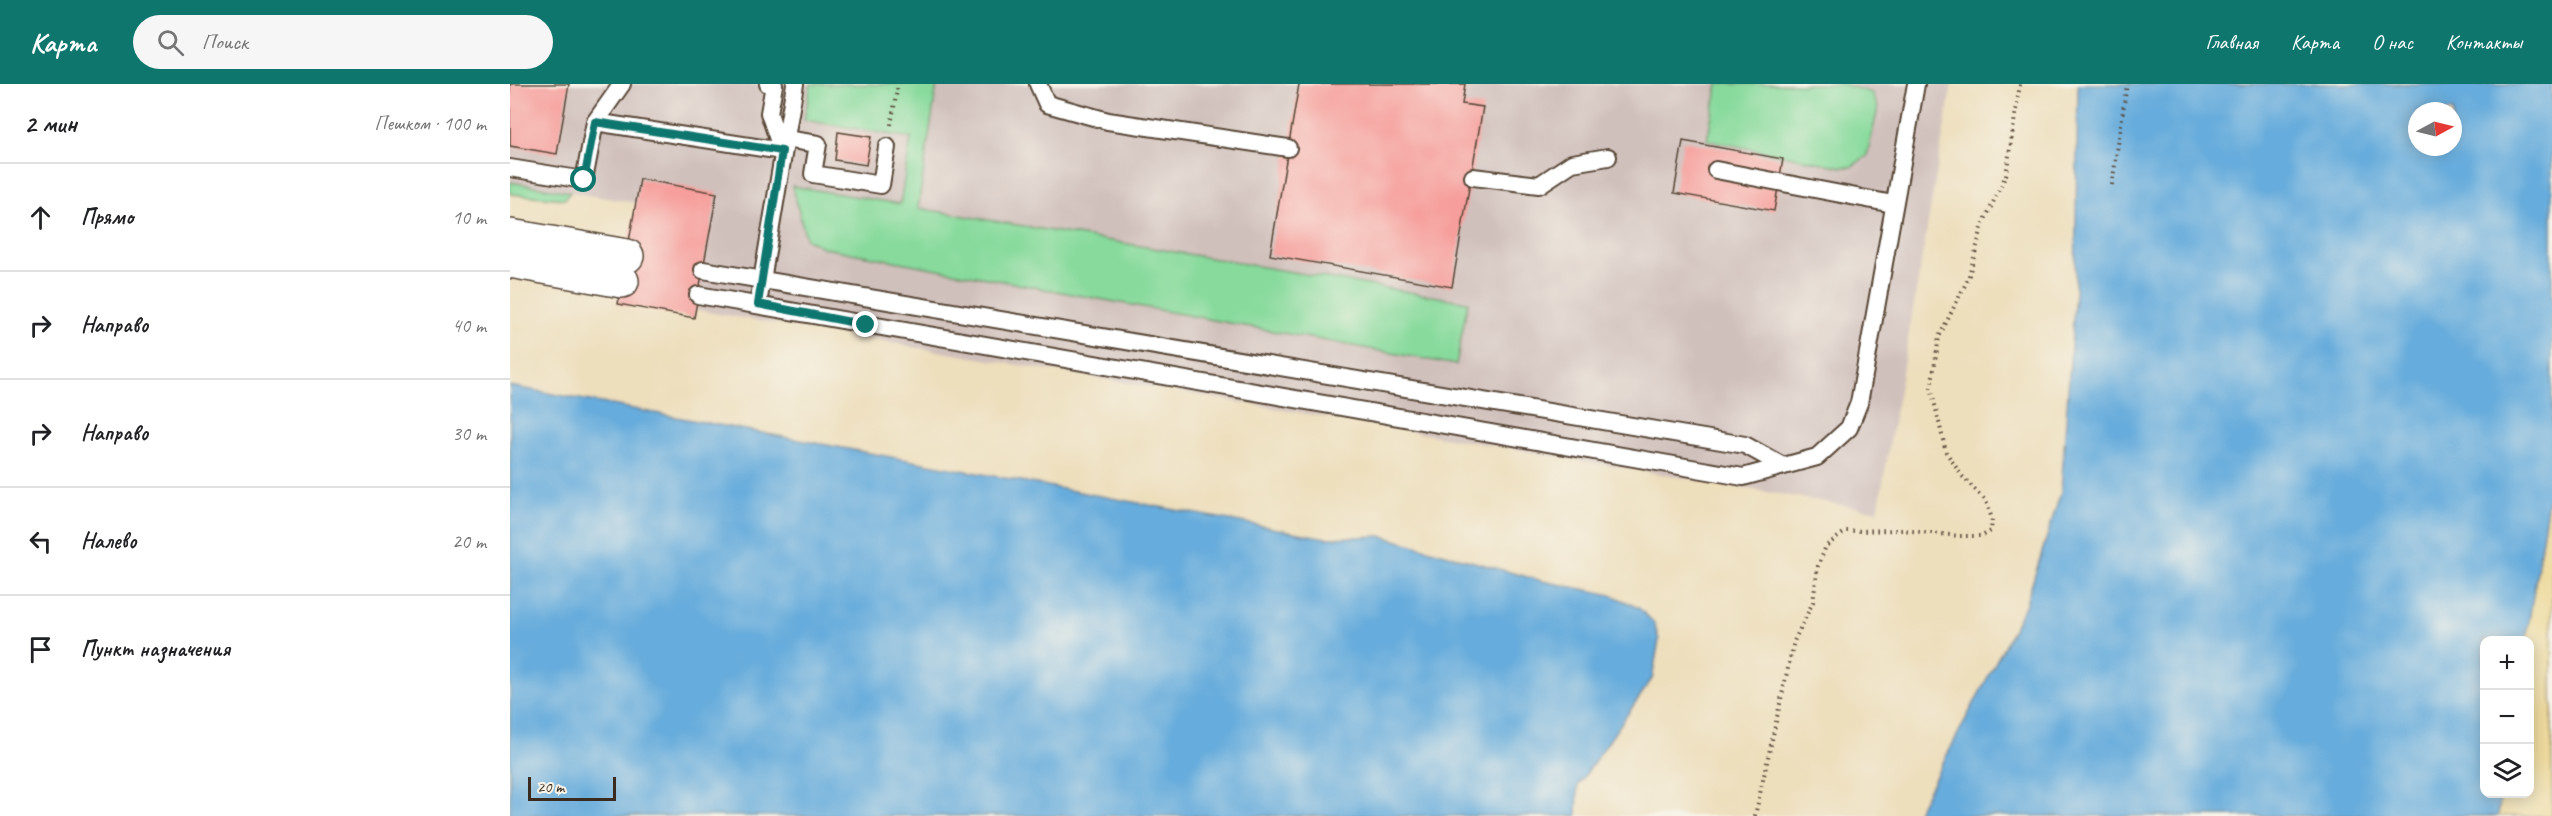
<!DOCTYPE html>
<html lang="ru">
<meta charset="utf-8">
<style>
body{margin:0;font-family:Caveat,sans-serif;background:#f6f6f6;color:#202124}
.controls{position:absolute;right:18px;bottom:18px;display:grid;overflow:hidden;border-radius:12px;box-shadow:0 3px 15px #0003}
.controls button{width:54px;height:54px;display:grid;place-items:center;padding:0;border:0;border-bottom:2px solid #e0e0e0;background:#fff;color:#202124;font:30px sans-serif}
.compass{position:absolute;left:1898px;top:18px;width:54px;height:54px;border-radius:50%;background:#fff;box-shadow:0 3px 15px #0003;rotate:83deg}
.scale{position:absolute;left:18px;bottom:15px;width:88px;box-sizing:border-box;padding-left:6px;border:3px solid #3b2a1e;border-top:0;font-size:16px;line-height:21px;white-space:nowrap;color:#3b2a1e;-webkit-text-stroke:4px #f7f3e8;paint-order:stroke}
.stop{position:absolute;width:18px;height:18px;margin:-14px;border:4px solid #0f766e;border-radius:50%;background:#fff}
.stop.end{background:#0f766e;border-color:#fff;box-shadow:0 2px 6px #0008}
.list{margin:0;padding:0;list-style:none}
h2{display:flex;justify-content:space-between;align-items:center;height:78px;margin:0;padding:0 24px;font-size:26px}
h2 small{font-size:20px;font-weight:400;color:#757577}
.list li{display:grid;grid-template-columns:39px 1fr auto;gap:18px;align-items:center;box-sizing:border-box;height:108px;padding:0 24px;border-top:2px solid #e0e0e0}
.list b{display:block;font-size:22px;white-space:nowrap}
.list em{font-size:20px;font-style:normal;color:#757577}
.icon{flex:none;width:33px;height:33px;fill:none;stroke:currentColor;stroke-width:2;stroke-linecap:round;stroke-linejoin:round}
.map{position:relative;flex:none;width:2042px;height:732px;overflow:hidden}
header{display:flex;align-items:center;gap:36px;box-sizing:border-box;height:84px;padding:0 30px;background:#0f766e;color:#fff}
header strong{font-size:28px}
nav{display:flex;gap:33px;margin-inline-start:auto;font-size:21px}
.search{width:420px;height:54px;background:#f6f6f6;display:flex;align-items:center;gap:15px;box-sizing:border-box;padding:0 21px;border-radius:33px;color:#757577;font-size:22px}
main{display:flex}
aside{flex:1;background:#fff}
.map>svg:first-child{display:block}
</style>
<header>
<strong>Карта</strong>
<div class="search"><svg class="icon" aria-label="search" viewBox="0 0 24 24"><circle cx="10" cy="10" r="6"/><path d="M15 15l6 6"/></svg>Поиск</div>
<nav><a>Главная</a><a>Карта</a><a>О нас</a><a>Контакты</a></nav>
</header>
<main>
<aside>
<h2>2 мин<small>Пешком · 100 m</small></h2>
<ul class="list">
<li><svg class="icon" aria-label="ahead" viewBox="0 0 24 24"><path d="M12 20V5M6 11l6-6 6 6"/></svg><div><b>Прямо</b></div><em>10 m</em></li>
<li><svg class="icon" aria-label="right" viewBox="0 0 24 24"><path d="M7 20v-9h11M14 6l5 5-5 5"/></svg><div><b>Направо</b></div><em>40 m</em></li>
<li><svg class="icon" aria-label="right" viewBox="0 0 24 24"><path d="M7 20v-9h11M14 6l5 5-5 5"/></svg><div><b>Направо</b></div><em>30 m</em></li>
<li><svg class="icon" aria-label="left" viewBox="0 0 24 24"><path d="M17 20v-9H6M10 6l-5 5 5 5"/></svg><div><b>Налево</b></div><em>20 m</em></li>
<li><svg class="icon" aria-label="arrive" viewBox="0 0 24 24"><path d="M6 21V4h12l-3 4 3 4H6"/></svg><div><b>Пункт назначения</b></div></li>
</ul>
</aside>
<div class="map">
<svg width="2042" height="732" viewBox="0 0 2042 732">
<rect width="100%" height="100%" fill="#f7f3e8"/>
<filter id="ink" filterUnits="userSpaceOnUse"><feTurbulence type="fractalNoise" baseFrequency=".0167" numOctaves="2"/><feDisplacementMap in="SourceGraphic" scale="12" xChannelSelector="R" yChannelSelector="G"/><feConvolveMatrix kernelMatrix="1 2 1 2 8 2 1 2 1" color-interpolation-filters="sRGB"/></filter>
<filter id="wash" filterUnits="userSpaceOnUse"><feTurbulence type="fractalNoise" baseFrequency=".008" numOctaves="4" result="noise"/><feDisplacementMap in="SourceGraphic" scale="24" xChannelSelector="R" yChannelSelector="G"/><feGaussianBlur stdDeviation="1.35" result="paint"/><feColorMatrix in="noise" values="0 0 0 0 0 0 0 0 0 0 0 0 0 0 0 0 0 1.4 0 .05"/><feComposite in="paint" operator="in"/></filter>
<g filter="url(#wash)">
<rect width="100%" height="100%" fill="#eddebc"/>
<path fill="#d0c0bc" d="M0,0H1442L1368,427L186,226L184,234L108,220L126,119L0,98Z"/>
<g fill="#87da9c" stroke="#61825d" stroke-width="1.5">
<path d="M301,0H427L408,124L958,218L946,281L314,164L296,155L282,102L390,120L401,54L294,36Z"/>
<path d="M1208,0H1333L1362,9L1368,24L1357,72L1341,83H1332L1197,56Z"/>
<path d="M0,98L60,108L55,115L0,110Z"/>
</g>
<path fill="#eeda9e" stroke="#94825e" stroke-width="1.5" d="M2042,391V732H1988L1991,710H2020V556H2016Z"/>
<g fill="#66acdc" stroke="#506b7d" stroke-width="1.5" fill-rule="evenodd">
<path d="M1568,0H2042V391L2016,556H1974V710H1991L1988,732H1405L1515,522L1551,408L1565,207ZM1907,27H1943V63H1907Z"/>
<path d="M0,302L816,454L871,452L1032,497L1102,511L1129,524L1144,539L1149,556L1142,595L1068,701L1067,732H0Z"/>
</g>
<g id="blocks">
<g fill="#f69e9b">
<path d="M0,0H59L47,70L0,62Z"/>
<path d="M789,0H955L952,20L973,23L942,203L760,171Z"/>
<path d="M328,48L361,53L356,81L325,76Z"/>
<path d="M1173,57L1273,75L1264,127L1164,109Z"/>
<path d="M130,95L207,109L184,234L108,220Z"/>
</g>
</g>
</g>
<g filter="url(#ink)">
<use href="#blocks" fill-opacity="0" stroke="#564536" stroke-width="1.5"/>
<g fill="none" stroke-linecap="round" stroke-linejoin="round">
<defs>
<g id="lane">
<path d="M528,0L537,20L598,37L778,64"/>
<path d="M85,38L272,67L259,29L264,1L258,0"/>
<path d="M275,55L308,60L303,90L371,101L377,63"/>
<path d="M0,84L74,96L85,38L112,0"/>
<path d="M1206,86L1383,120"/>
<path d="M963,93L1029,101L1062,79L1098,73"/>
<path d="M193,186L1235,361L1273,382"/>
<path d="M188,211L1233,393L1307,373L1339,344L1349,319L1406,0"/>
<path d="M248,220L285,0"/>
</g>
<g id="street">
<path d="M0,152L117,172"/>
<path d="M0,177L112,197"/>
</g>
</defs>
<use href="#lane" stroke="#564536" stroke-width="20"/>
<use href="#street" stroke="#564536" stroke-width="36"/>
<g stroke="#564536" stroke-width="4" stroke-dasharray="1.5 4.5" stroke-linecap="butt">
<path d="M381,41L388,0"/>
<path d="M1602,101L1617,0"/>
<path d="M1245,732L1284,557L1303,518L1308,482L1316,462L1336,447L1392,446L1450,452H1472L1481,447L1482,435L1476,417L1451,391L1436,368L1421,304L1429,253L1458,195L1473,140L1496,91L1510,0"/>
</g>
<use href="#lane" stroke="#fff" stroke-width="16"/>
<use href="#street" stroke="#fff" stroke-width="33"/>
</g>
</g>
<g fill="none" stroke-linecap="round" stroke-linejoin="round" filter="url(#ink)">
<path stroke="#0f766e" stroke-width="8" d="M74,96L85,38L272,67L248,220L356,241"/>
</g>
</svg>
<div class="controls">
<button>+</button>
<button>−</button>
<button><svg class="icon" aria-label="layers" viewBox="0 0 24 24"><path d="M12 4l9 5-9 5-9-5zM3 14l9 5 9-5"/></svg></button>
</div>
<svg class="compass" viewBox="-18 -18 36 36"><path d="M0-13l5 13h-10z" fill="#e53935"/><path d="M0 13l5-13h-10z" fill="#757577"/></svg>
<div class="scale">20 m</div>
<div class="stop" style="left:74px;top:96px"></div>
<div class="stop end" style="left:356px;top:241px"></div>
</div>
</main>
